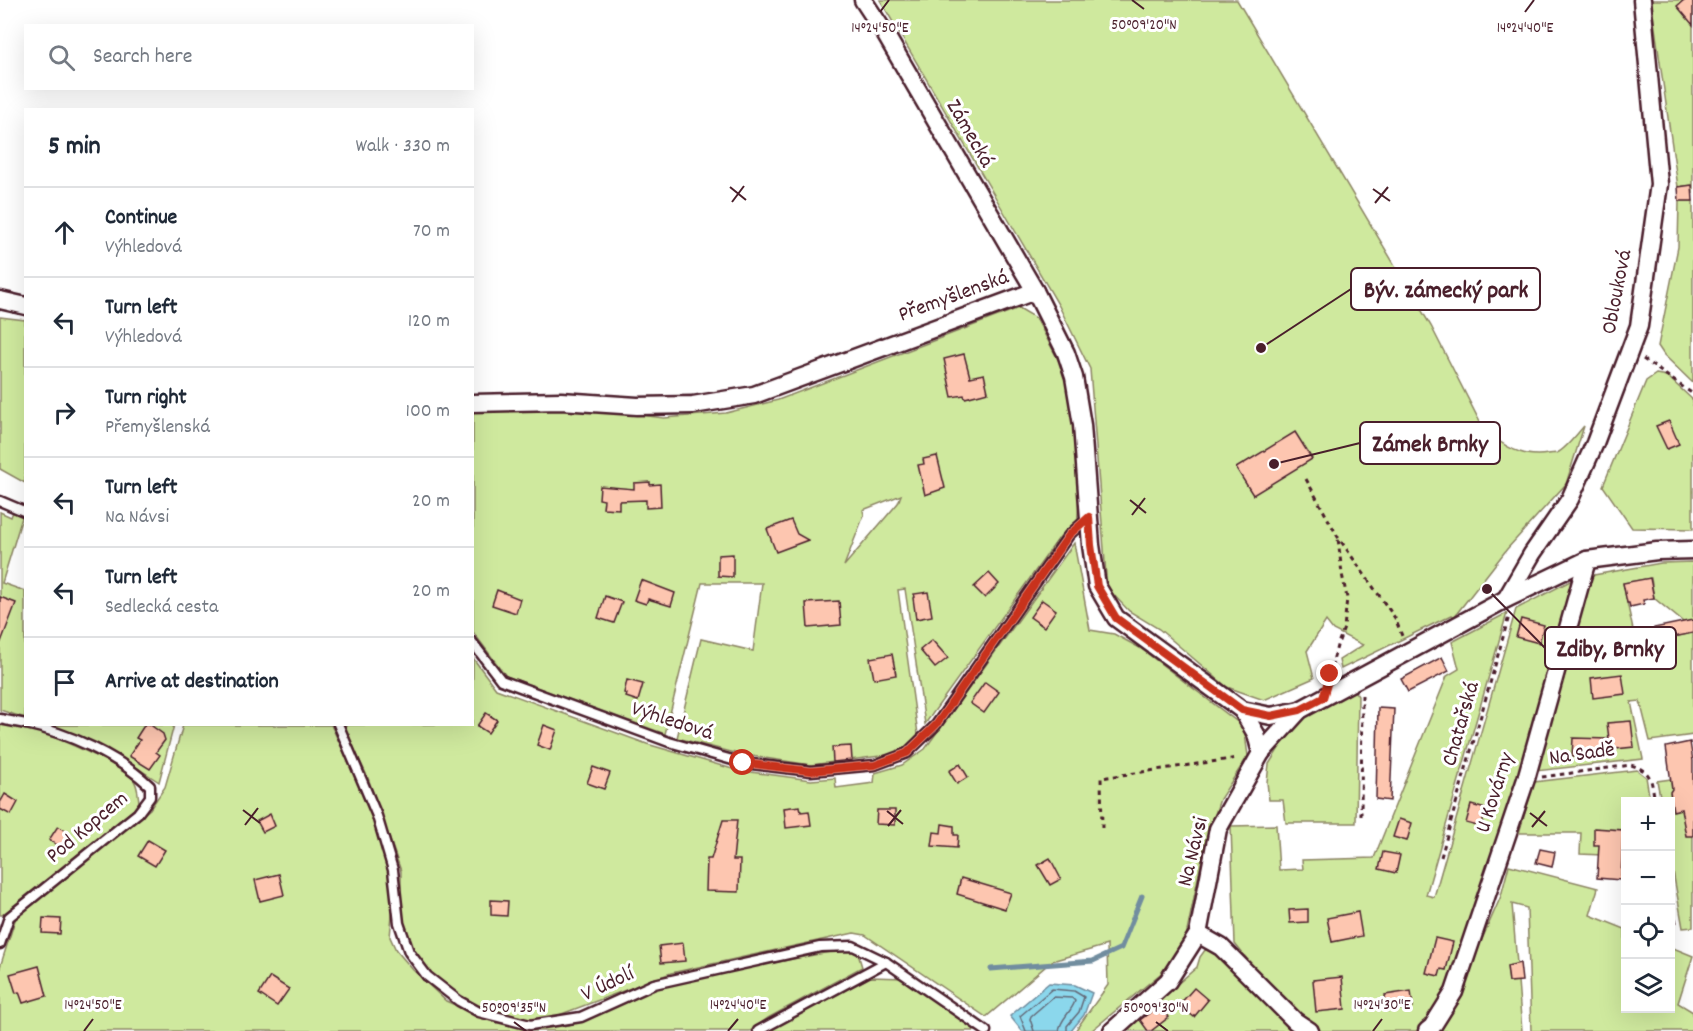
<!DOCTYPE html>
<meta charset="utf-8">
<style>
body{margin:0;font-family:Dekko,sans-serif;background:#f6f6f7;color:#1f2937}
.controls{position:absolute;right:18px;bottom:18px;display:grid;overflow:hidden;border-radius:0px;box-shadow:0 6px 24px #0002}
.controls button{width:54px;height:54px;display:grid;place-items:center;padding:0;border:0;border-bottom:2px solid #e0e1e3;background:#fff;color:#1f2937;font:30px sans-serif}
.stop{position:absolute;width:18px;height:18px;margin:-14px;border:4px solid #c8321e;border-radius:50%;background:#fff}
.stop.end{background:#c8321e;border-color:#fff;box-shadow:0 2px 6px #0008}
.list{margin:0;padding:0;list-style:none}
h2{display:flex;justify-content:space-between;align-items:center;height:78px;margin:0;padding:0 24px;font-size:26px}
h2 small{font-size:20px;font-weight:400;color:#747a83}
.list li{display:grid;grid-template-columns:39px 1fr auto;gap:18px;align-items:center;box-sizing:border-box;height:90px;padding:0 24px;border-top:2px solid #e0e1e3}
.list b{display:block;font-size:22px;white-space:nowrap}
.list p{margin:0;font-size:20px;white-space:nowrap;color:#747a83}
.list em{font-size:20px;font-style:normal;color:#747a83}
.icon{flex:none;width:33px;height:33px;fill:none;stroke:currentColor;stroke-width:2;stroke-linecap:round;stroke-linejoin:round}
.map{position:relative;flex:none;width:1693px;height:1031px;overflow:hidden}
.search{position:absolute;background:#fff;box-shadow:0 6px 24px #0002;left:24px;top:24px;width:450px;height:66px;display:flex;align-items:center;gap:15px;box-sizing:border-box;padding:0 21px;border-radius:0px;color:#747a83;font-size:22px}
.panel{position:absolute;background:#fff;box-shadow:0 6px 24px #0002;left:24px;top:108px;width:450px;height:618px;border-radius:0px}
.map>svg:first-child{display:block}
</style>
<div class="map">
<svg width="1693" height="1031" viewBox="0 0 1693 1031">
<rect width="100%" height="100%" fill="#fff"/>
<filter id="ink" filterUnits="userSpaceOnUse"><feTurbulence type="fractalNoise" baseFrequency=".0167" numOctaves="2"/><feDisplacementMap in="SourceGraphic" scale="12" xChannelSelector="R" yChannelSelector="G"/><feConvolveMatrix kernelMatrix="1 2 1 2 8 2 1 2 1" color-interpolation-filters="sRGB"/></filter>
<g filter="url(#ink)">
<g fill="#cfe99e" stroke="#8c8464" stroke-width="1.5" fill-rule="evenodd">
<path d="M880,0H1237L1431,326L1482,426C1500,445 1522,459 1548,454C1551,453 1554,454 1557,453C1565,450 1578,433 1584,426L1566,484L1507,549L1454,617L1452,615L1341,669L1339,660L1363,645L1333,630L1326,621L1307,651L1314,678L1264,700L1227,687L1159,629L1129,611L1107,588L1090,369L1059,306Z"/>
<path d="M1651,0H1693V194L1692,185L1678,187Z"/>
<path d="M1679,201H1693V383L1664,355L1658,346L1678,247Z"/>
<path d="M1019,308L1036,318L1064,371L1074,412L1081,465L1077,529L1061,535L925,724L905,589L898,590L918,734L905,748L888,755L811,765L739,754L677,738L701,639L753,651L762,583H702L665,734L506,676L473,632V409L576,407L664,418L726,413L778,400ZM901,495L898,503L844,566L864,515L863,510Z"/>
<path d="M0,317L25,320V483L0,469Z"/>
<path d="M1656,374L1667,376L1693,400V529L1632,528L1603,486L1646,381Z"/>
<path d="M14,509L23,514L2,583L25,591V718L0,710V512L11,517Z"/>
<path d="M1074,543L1090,630L1114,634L1140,648L1244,727L1248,756L1220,799L1205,844L1182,956L1091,1031H1075L1108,985L1107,945L1052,961L986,1017L865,935L854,933L671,973L543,1021L530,1022L473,1007L421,965L401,936V871L368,778L343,725L472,724L473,658L496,689L647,744L736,770L811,780L835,778L836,788L874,783L875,773L902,765L925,749Z"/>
<path d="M1693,562V735L1650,741L1640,701L1631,702L1643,759L1536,771L1588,584L1594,575L1661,563ZM1651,578L1654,598L1683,622L1688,634L1636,644L1623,583Z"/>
<path d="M1576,578L1483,907L1438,1004L1419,1031H1319L1312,1027L1263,979L1235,944L1231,826L1276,825L1279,870L1303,869L1302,860L1374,858L1447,676L1459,669L1452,642L1507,613L1426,895L1434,897L1516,609Z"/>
<path d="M1353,689L1358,696L1356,823H1286L1283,800H1269L1267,782L1269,764L1288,734L1302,718Z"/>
<path d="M0,724C11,726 22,727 32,730C52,735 121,765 133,779C138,785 138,794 139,802L134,809L2,915H0Z"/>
<path d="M46,725H174L159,782C123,757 87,738 46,725Z"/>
<path d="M183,725H331L374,817L394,891L390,937L396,950L413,970L446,1001L494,1022L531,1028L569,1025L668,983L856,947L862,967L768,1018L750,1031H0V967L16,917L150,809L165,787Z"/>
<path d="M1637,770L1646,777L1650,801L1626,802L1625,856L1580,854L1581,833H1519L1534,782Z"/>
<path d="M1693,776V927L1683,928L1671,860L1670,802L1661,801L1657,781Z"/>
<path d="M1509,865L1598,888L1590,915L1625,929L1626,1008H1670L1671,947L1693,956L1678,1003L1693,1012V1031H1531L1527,908L1512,904L1517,964L1507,966L1509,982L1518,981L1522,1031H1439L1458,994L1501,896Z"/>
<path d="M1205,950L1216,952L1296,1031H1123L1197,967L1200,957Z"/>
<path d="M870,977L904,978L983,1031H768Z"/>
</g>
<path fill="#8bd7ec" stroke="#718d9f" stroke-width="1.5" d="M1049,983L1075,985L1092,993L1084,1015L1071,1031H1022L1010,1016Z"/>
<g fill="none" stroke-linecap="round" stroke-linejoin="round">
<g stroke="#646978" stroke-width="1.5">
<path d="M1026,1031L1020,1016L1052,989L1074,991L1084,997L1079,1012L1067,1026V1031"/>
<path d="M1034,1031L1030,1019L1031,1016L1053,997L1072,998L1075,1001C1071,1013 1060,1019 1059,1031"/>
</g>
<path stroke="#718d9f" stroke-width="5" d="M991,969L1093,961L1121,948L1142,896"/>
</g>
<g fill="#fdc6b0" stroke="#4a1f2b" stroke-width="1.5">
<path d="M1684,0H1693V25L1677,6Z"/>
<path d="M1692,185L1693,201H1679L1678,187Z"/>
<path d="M964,354L970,377L984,374L988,392L965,398L964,395L952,397L944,359Z"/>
<path d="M1669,421L1679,444L1667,449L1656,426Z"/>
<path d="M1295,432L1312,459L1253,495L1236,468Z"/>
<path d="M937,456L945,488L925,495L918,465L924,464L923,459Z"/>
<path d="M650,482V485L660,484L661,507L646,508V500L619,501V509L603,508L604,500L599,499L600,486L634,489V483Z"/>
<path d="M791,520L797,534L808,540L776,552L767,529Z"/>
<path d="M733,554V577L718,576V555Z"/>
<path d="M989,573L999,584L985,598L974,587Z"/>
<path d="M1650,578L1654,598L1643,600L1644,604L1630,607L1629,603H1627L1623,583Z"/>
<path d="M641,580L675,593L671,606L648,599L646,604L634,600Z"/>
<path d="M497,590L520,599L516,613L492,605Z"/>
<path d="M928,592L932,616L916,619L913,598L915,597L914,594Z"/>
<path d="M605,596L622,602L614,623L598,618Z"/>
<path d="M0,597L16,603L1,642L0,641Z"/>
<path d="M1042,600L1056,610L1044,627L1030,617Z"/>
<path d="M839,601L841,625L808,628L806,603Z"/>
<path d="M1521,619L1544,625L1539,643L1516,637Z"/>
<path d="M1693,620V633L1655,641L1654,628Z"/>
<path d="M932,640L948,658L935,668L920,650Z"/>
<path d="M892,654L896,675L874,679L870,658Z"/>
<path d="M1442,657L1449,671L1408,692L1401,679Z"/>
<path d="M1622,674L1625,694L1593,698L1591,678Z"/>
<path d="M627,680L643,684L638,701L626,697L627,694L624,693Z"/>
<path d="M985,682L999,692L984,713L970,703Z"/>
<path d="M1378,708L1394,709L1390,801L1376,799Z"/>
<path d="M486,713L497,720L488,733L477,726Z"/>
<path d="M1631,721L1634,747L1587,752V757H1572L1573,738L1609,739L1607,723Z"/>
<path d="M145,724H149L163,734L165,740L156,752L160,755L150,769L129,756L140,740L136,738Z"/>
<path d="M544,725L557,730L550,750L537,745Z"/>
<path d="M1690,742L1693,761V836H1686L1681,809L1673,811L1670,792L1672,789L1666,747Z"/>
<path d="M851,746L852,760L833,762L832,747Z"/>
<path d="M960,764L968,777L957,784L949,771Z"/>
<path d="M593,767L610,773L604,789L587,783Z"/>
<path d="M5,794L18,802L11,815L0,809V803Z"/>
<path d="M1471,805L1486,809L1481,827L1466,823Z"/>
<path d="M800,806L801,812L809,811L811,825L786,828L784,808Z"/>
<path d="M877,810H895V825L876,824Z"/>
<path d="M270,814L275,826L263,832L257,821Z"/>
<path d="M1399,819L1412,823L1407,841L1393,837Z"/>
<path d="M723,820H737L733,860H740L739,892L706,891L707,859H711Z"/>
<path d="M942,824L954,826V835H958L957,848L932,846L934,832L941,833Z"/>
<path d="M58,826L71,835L62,848L49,840Z"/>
<path d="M1594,828L1623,830L1621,880L1597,878L1599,845H1594Z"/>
<path d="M148,840L165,850L155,866L138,856Z"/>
<path d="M1540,849L1555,852L1552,867L1536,863Z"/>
<path d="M1383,852L1400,855L1396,873L1379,869Z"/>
<path d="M1050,858L1061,879L1050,885L1038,865Z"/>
<path d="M279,874L284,895L260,901L255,880Z"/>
<path d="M961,878L1011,893L1005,909L957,894Z"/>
<path d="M491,900L508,901L507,916L491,915Z"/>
<path d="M1308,909V922L1290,923L1289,910Z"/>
<path d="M1358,912L1362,936L1332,942L1327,918Z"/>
<path d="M43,918L61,919L60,934L42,933Z"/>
<path d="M1435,938L1453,942L1446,970L1441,969L1439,976L1426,973Z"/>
<path d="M683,943L685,961L661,963L659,946Z"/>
<path d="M1520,963L1522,981L1509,982L1507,966Z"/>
<path d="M39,966L47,996L23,1003L19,992L16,993L10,974Z"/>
<path d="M270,977L289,989L277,1006L259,994Z"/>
<path d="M1342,977L1345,1009L1316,1012L1313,980Z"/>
<path d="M1194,988L1208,1000L1194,1017L1179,1005Z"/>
<path d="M1411,991L1413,1007L1387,1011L1385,995Z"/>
<path d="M1160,1005L1169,1017L1151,1031H1148L1140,1020Z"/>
</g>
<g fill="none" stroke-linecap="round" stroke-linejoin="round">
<defs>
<g id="service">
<path d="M0,501L26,512"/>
<path d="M472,642L501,680L669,742L743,763L811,771L875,765L907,753L936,725L1069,535L1088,518"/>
<path d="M0,719L26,724"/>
<path d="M338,724L377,816L393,870L399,923L409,952L427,976L459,1001L479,1012L530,1025L581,1017L654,984L820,947L853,946L886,962L986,1031"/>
<path d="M0,944L9,917L138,813L150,797V786C119,756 68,733 26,724"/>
<path d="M758,1031L886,962"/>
</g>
<g id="minor">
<path d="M863,0L884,32L1035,291L1066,353L1074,377L1082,425L1091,545L1097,586L1116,618L1242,710L1256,734L1261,753L1218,829L1198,934L1168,981L1112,1031"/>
<path d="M0,300L26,306"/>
<path d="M472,403L561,401L637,406L693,405L754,395L1035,291"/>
<path d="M1506,599L1532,554L1570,499L1595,443L1639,326L1659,184L1642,0"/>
<path d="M1242,710L1271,716L1300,710"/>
<path d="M1261,753L1300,710L1506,599L1587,560L1657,551L1693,550"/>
<path d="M1198,934L1221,947L1295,1021L1310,1031"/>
<path d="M1427,1031L1432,1027L1454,992L1526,779L1587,560"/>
</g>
</defs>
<use href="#service" stroke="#4a1f2b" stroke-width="13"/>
<use href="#minor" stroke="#4a1f2b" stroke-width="21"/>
<g stroke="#4a1f2b" stroke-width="3" stroke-dasharray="4.5 4.5" stroke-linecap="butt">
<path d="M1643,359L1693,394"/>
<path d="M1306,479L1338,537L1395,618L1402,636"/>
<path d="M1329,676L1337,646L1344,628L1347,598L1342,574L1338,538"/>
<path d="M1542,777L1631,765C1653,772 1651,780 1655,802"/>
<path d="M1361,816L1362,695"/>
<path d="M1102,828L1101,778L1238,758"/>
<path d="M1441,857L1509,616"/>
<path d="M1670,892L1676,923"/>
</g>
<use href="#service" stroke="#fff" stroke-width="8"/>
<use href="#minor" stroke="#fff" stroke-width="16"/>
</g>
</g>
<g fill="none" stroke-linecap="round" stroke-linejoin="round" filter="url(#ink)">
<path stroke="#c8321e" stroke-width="8" d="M743,763L811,771L875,765L907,753L936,725L1069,535L1089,517L1091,545L1097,586L1116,618L1242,710L1271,716L1300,710L1323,698L1330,674"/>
</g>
<path fill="none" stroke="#4a1f2b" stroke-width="2" d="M1132,0L1144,9M880,12L889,0M1525,12L1534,0M730,187L746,200M1373,189L1390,201M732,202L744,186M1375,203L1388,187M1130,500L1146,513M1132,515L1145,498M243,810L260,823M887,811L903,824M1530,813L1547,826M245,825L258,808M888,826L901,810M1532,827L1545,811M514,1022L526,1031M1156,1022L1168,1031M84,1031L93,1019M728,1031L738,1019M1373,1031L1382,1019"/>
<g text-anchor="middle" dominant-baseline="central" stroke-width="6" stroke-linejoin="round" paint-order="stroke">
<g font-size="22" fill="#4a1f2b" stroke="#fff">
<text transform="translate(969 134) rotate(60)">Zámecká</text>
<text transform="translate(1618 292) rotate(-79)">Oblouková</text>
<text transform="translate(954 297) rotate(-20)">Přemyšlenská</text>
<text transform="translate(672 722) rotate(18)">Výhledová</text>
<text transform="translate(1462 724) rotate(-74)">Chatařská</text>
<text transform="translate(1582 755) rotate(-8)">Na Sadě</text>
<text transform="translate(1496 793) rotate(-72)">U Kovárny</text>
<text transform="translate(88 828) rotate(-40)">Pod Kopcem</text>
<text transform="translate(1194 852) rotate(-76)">Na Návsi</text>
<text transform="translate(608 985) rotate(-25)">V Údolí</text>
</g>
</g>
<g font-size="15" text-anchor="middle" fill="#4a1f2b" stroke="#fff" stroke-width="6" stroke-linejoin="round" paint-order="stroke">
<text x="1144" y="29">50°09'20"N</text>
<text x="880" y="32">14°24'50"E</text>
<text x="1525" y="32">14°24'40"E</text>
<text x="93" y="1009">14°24'50"E</text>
<text x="738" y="1009">14°24'40"E</text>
<text x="1382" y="1009">14°24'30"E</text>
<text x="514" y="1012">50°09'35"N</text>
<text x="1156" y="1012">50°09'30"N</text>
</g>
<path fill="none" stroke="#4a1f2b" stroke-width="2" d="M1261 348L1351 289M1274 464L1360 443M1487 589L1545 648"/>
<g fill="#4a1f2b" stroke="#fff" stroke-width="2">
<circle cx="1261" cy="348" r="6"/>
<circle cx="1274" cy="464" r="6"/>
<circle cx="1487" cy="589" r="6"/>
</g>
<g fill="#fff" stroke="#4a1f2b" stroke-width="2">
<rect x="1351" y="268" width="189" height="42" rx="6"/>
<rect x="1360" y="422" width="140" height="42" rx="6"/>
<rect x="1545" y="627" width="131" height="42" rx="6"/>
</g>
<g font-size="24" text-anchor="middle" font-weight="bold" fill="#4a1f2b">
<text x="1446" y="297">Býv. zámecký park</text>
<text x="1430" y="451">Zámek Brnky</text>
<text x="1610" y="656">Zdiby, Brnky</text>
</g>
</svg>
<div class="controls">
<button>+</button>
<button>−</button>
<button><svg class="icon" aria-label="locate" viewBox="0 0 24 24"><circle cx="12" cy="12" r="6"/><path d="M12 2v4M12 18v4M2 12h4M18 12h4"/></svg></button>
<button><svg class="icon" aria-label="layers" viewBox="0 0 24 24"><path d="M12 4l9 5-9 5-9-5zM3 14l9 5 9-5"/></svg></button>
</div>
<div class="stop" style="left:743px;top:763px"></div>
<div class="stop end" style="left:1330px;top:674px"></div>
<div class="search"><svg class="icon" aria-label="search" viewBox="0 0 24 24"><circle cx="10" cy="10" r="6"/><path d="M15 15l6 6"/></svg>Search here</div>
<section class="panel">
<h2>5 min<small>Walk · 330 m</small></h2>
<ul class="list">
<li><svg class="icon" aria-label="ahead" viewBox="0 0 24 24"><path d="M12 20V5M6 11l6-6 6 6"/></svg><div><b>Continue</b><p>Výhledová</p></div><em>70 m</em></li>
<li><svg class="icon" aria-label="left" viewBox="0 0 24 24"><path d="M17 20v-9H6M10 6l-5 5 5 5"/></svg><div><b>Turn left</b><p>Výhledová</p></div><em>120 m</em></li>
<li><svg class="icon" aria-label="right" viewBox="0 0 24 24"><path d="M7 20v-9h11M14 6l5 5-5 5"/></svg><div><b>Turn right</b><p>Přemyšlenská</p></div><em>100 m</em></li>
<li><svg class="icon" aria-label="left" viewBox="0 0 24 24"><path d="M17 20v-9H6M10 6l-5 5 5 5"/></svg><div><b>Turn left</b><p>Na Návsi</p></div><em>20 m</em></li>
<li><svg class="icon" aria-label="left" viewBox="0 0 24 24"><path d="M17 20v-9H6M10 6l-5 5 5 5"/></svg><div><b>Turn left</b><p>Sedlecká cesta</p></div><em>20 m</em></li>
<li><svg class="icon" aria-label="arrive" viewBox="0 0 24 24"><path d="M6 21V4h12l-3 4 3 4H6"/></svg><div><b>Arrive at destination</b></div></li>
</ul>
</section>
</div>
